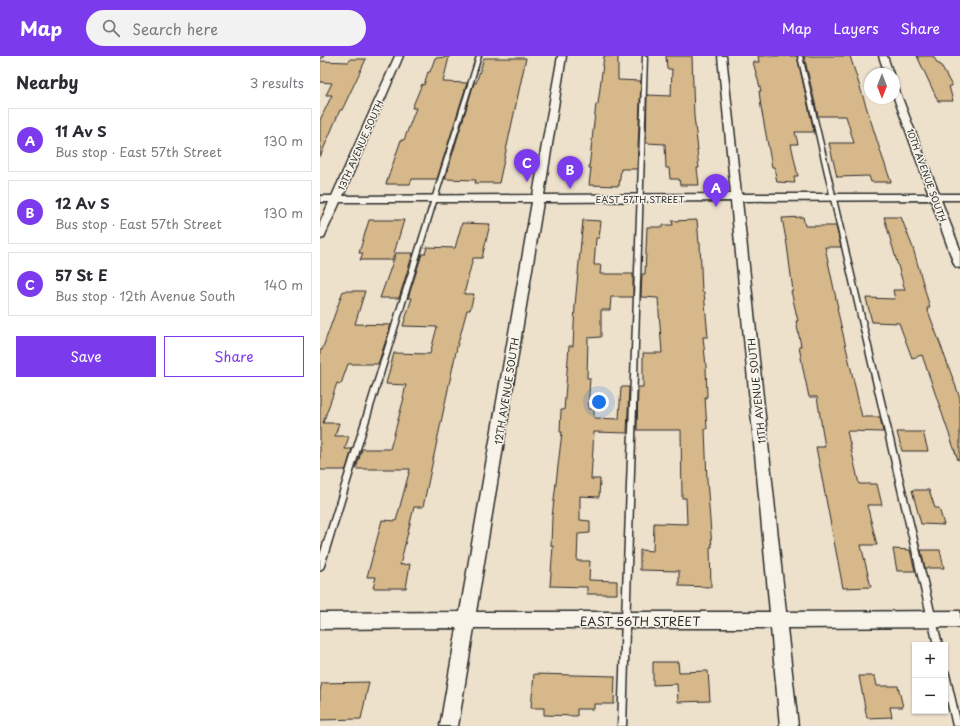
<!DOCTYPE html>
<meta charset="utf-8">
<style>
body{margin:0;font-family:"Playpen Sans",sans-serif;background:#f2f2f3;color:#2b2b33}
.controls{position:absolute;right:12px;bottom:12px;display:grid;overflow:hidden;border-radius:0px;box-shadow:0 1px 3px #0004}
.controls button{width:36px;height:36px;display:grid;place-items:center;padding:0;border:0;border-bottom:1px solid #e1e1e2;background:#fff;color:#2b2b33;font:20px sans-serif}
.compass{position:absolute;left:544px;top:12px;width:36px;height:36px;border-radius:50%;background:#fff;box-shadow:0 1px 3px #0004;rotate:180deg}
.you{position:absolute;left:279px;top:346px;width:14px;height:14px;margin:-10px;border:3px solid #fff;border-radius:50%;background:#1a73e8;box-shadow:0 0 0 6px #1a73e833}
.badge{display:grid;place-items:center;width:26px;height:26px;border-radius:50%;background:#7c3aed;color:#fff;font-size:13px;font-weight:700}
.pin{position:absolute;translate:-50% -33px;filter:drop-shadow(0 1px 2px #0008)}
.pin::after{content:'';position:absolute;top:21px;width:14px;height:12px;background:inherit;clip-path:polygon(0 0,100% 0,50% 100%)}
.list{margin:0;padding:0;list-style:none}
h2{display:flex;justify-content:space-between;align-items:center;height:52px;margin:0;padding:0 16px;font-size:17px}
h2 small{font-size:13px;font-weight:400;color:#7c7c81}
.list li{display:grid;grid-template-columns:26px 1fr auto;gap:12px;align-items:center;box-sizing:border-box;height:64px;margin:0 8px 8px;padding:0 8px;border:1px solid #e1e1e2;border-radius:0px}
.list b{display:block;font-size:15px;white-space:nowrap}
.list p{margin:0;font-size:13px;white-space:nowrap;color:#7c7c81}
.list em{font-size:13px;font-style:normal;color:#7c7c81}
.actions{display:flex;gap:8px;padding:12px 16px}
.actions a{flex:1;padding:9px 0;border:1px solid #7c3aed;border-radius:0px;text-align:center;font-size:14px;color:#7c3aed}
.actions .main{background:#7c3aed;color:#fff}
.icon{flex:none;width:22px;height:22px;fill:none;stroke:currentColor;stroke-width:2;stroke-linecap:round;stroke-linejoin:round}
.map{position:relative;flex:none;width:640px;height:670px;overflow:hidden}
header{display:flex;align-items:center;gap:24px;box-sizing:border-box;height:56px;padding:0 20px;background:#7c3aed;color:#fff}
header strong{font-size:19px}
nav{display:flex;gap:22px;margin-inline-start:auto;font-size:14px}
.search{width:280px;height:36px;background:#f2f2f3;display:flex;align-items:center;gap:10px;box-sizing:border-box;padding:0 14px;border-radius:22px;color:#7c7c81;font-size:15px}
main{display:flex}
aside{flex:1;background:#fff}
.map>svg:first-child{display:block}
</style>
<header>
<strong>Map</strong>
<div class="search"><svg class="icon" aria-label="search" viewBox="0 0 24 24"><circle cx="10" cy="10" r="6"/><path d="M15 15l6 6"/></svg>Search here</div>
<nav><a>Map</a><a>Layers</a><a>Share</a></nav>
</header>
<main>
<aside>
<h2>Nearby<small>3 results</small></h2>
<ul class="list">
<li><span class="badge">A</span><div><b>11 Av S</b><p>Bus stop · East 57th Street</p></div><em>130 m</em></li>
<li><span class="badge">B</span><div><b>12 Av S</b><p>Bus stop · East 57th Street</p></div><em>130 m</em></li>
<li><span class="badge">C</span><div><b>57 St E</b><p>Bus stop · 12th Avenue South</p></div><em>140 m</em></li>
</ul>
<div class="actions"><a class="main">Save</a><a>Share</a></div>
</aside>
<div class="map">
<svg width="640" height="670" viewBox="0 0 640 670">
<rect width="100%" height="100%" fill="#ede1cc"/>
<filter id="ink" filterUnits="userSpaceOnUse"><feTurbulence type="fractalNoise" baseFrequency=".025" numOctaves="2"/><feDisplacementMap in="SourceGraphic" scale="8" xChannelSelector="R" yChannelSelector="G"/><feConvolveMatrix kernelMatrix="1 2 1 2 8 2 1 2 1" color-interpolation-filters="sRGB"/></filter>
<g filter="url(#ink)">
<g fill="#d6b88a" stroke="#2b2b2b">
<path d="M284,0H298V24L321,25L317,113H301L299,130L269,129L271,112H269L276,48H278Z"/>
<path d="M346,0H372L374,60L378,94H377L379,112H377L379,129H360L359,123H350L349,112H346L345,88L326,87L327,39L351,40L352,13H347Z"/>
<path d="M438,0H477L494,76H475L478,88H471L478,120H474L475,127L457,126L454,111H452L441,51L439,35H441L433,6H439Z"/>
<path d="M484,0H530L562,100L571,126H551L549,120L517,121L509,87H534L526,60H498Z"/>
<path d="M597,0H613L618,8H620L632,30H629L633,45H618Z"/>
<path d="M129,1L123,26L147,27L117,123H92L90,128H66L81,84H84L96,52H92L102,28L104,29L108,16H110L115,2Z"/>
<path d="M164,2H206L179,127H155L156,124L125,123L154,27H156Z"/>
<path d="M30,3H46L22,54H20L0,101V64L12,39H6L12,27L0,26V5L29,6Z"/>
<path d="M483,161L485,170H516L521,191H505L518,252H517L542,361H560L563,376L527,375L539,428H557L562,449H547L557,489H541L551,531L523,532L496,391H505L497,341H489L483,313L479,290H481L476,265H478L471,235H473L467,189L462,162Z"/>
<path d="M564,161H581L593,192L610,252H607L640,342V403L638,404L602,299L592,302L579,267L552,266L546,242L575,243L573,234H585Z"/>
<path d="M49,164H84L72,204H40L43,197H39Z"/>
<path d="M263,164L281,165L279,182H276L274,209H281L280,218H313V241H291L290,254H281V281L268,282L267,322H270L268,353H274V362L299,363L301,331H309L307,377L274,376L271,423H280L279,441L260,440V464L270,465V477L258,478L257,505H270L269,524L297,525V538H267V531L230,530L233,490H231L232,461L242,376H240L241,354H244L249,290H253L255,249Z"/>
<path d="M377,164L379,187H380L382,236H384L388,281H383L386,310L387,341H385L387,373H385L387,424L392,491H390L391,531L359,530V515L320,514V494L333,495L334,467L367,468L366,442H362L361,374H317L318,331H323V297H342L338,242L321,241L322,218H325L327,171H343V169H353L352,165Z"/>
<path d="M142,167L170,168L162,202H153L144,238H154L150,254H147L137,291L103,451H94L80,509L90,508L86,532H53L56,521H47L62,464L76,465L90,413H36L42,393H70L84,342H83L86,329L66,328L74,297L110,298L117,271L83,270L92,242H88L102,198H105L107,191L135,192Z"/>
<path d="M76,197H93L79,242H60Z"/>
<path d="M23,235H45L35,268L71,269L58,308H28L21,328L17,327L3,367H19L15,380H29L25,393H32L26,413L24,414H0V294H2Z"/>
<path d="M577,376H603L608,395H582Z"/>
<path d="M592,434H609L615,452H619L624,469L601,468Z"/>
<path d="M573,493L590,494L595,515H577Z"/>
<path d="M601,494H620L624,512H605Z"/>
<path d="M333,606H358L359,616L388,615L390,645L358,646L357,628L333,629Z"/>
<path d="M214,618L295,620L294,648H274V653H257V660L224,659V652H211Z"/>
<path d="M539,620H555L557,630H578L583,651H570L572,661L547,662Z"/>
<path d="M49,626L41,663L0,664V635L2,627Z"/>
</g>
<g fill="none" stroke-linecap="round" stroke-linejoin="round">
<defs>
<g id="lane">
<path d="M0,0H3L0,2Z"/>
<path d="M157,0H161L4,510L3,512L0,514V499Z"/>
<path d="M323,0H327L306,670H298Z"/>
<path d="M478,0H482L622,589H614Z"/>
<path d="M625,614L628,615L629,618L640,665V670H633L625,635Z"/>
</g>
<g id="street">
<path d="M75,0H83L23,140L213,139L238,0H246L224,139L411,138L398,0H406L421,138H609L574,42V28L577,29L619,138H640V144H621L640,193V212L636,211L634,208L611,144L422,145L466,556L640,555V571L467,572L478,670H460L451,572H154L138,670H120L137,572L0,573V557L140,556L212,146H20L5,179L4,182L0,183V167L9,146H0V140H12ZM411,145L450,556H156L223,146Z"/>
<path d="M559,0H567L573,18H565Z"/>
</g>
</defs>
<use href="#lane" stroke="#2b2b2b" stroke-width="3"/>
<use href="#street" stroke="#2b2b2b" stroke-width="3"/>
<use href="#lane" fill="#f7f3e8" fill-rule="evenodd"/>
<use href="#street" fill="#f7f3e8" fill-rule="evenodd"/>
</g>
</g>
<g text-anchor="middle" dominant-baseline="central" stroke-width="3" stroke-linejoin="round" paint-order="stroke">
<g font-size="9" fill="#2b2b2b" stroke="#f7f3e8">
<text transform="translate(40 89) rotate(-66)">13TH AVENUE SOUTH</text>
<text transform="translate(607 119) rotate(70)">10TH AVENUE SOUTH</text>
<text x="320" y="143">EAST 57TH STREET</text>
</g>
<g font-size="10" fill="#2b2b2b" stroke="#f7f3e8">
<text transform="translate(186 335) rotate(-81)">12TH AVENUE SOUTH</text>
<text transform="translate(436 335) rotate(-96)">11TH AVENUE SOUTH</text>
</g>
<g font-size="12" fill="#2b2b2b" stroke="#f7f3e8">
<text x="320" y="565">EAST 56TH STREET</text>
</g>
</g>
</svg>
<div class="controls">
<button>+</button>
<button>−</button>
</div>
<svg class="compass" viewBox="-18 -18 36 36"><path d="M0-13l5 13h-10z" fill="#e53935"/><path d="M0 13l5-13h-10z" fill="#7c7c81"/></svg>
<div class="you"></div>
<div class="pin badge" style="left:396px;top:151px">A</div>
<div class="pin badge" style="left:250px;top:133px">B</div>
<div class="pin badge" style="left:207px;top:126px">C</div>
</div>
</main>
